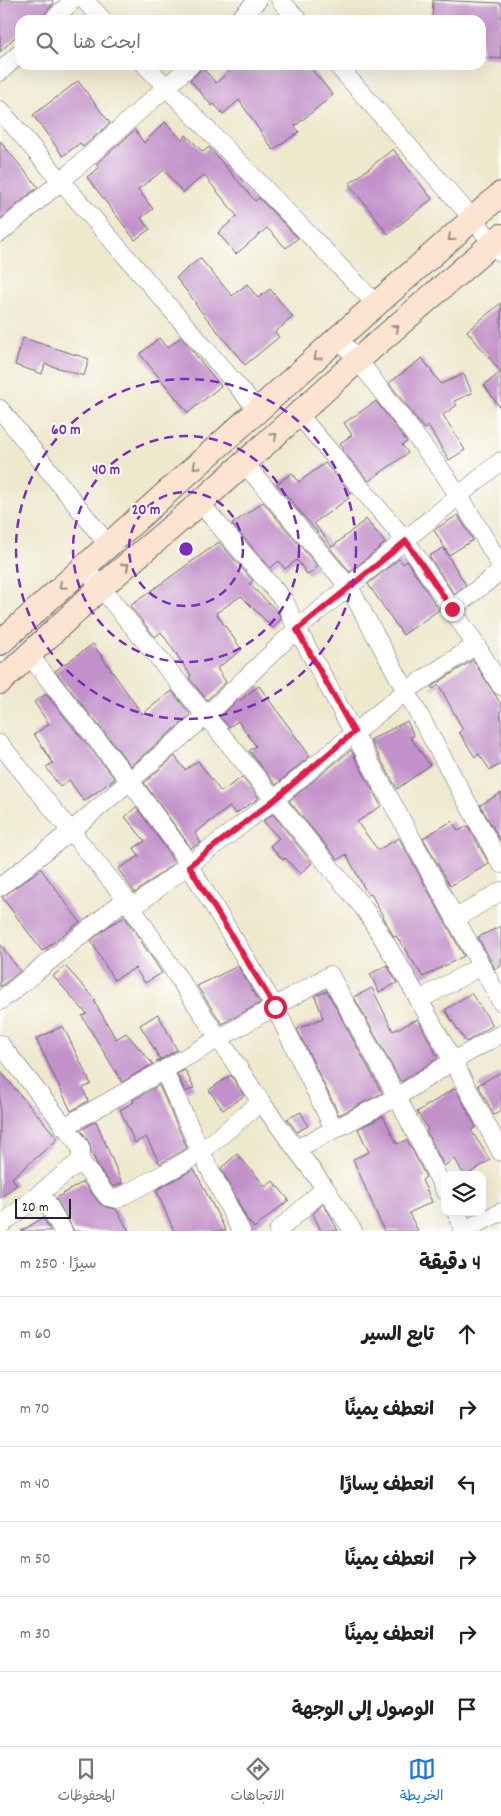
<!DOCTYPE html>
<html lang="ar">
<meta charset="utf-8">
<style>
body{margin:0;font-family:Dekko,"Playpen Sans Arabic",sans-serif;background:#f2f2f2;color:#202124;direction:rtl}
.controls{position:absolute;right:15px;bottom:15px;display:grid;overflow:hidden;border-radius:10px;box-shadow:0 5px 20px #0002}
.controls button{width:45px;height:45px;display:grid;place-items:center;padding:0;border:0;border-bottom:1px solid #e0e0e0;background:#fff;color:#202124;font:25px sans-serif}
.scale{position:absolute;left:15px;bottom:12px;width:56px;box-sizing:border-box;padding-left:5px;border:2px solid #22223b;border-top:0;font-size:14px;line-height:18px;white-space:nowrap;color:#22223b;-webkit-text-stroke:4px #fdfcf7;paint-order:stroke}
.stop{position:absolute;width:15px;height:15px;margin:-11px;border:4px solid #e11d48;border-radius:50%;background:#fff}
.stop.end{background:#e11d48;border-color:#fff;box-shadow:0 1px 5px #0008}
.list{margin:0;padding:0;list-style:none}
h2{display:flex;justify-content:space-between;align-items:center;height:65px;margin:0;padding:0 20px;font-size:21px}
h2 small{font-size:16px;font-weight:400;color:#757577}
.list li{display:grid;grid-template-columns:32px 1fr auto;gap:15px;align-items:center;box-sizing:border-box;height:75px;padding:0 20px;border-top:1px solid #e0e0e0}
.list b{display:block;font-size:19px;white-space:nowrap}
.list em{font-size:16px;font-style:normal;color:#757577}
.icon{flex:none;width:28px;height:28px;fill:none;stroke:currentColor;stroke-width:2;stroke-linecap:round;stroke-linejoin:round}
.map{position:relative;flex:none;width:501px;height:1231px;overflow:hidden;direction:ltr}
.search{position:absolute;background:#fff;box-shadow:0 5px 20px #0002;left:15px;right:15px;top:15px;height:55px;display:flex;align-items:center;gap:12px;box-sizing:border-box;padding:0 18px;border-radius:15px;color:#757577;font-size:19px}
.sheet{height:515px;background:#fff}
nav{display:flex;justify-content:space-around;align-items:center;box-sizing:border-box;height:70px;border-top:1px solid #e0e0e0;background:#fff;font-size:14px;color:#757577}
nav a{display:grid;justify-items:center;gap:2px}
nav .on{color:#1a73e8}
.map>svg:first-child{display:block}
</style>
<div class="map">
<svg width="501" height="1231" viewBox="0 0 501 1231">
<rect width="100%" height="100%" fill="#fdfcf7"/>
<filter id="ink" filterUnits="userSpaceOnUse"><feTurbulence type="fractalNoise" baseFrequency=".02" numOctaves="2"/><feDisplacementMap in="SourceGraphic" scale="10" xChannelSelector="R" yChannelSelector="G"/><feConvolveMatrix kernelMatrix="1 2 1 2 8 2 1 2 1" color-interpolation-filters="sRGB"/></filter>
<filter id="wash" filterUnits="userSpaceOnUse"><feTurbulence type="fractalNoise" baseFrequency=".0096" numOctaves="4" result="noise"/><feDisplacementMap in="SourceGraphic" scale="20" xChannelSelector="R" yChannelSelector="G"/><feGaussianBlur stdDeviation="1.12" result="paint"/><feColorMatrix in="noise" values="0 0 0 0 0 0 0 0 0 0 0 0 0 0 0 0 0 1.4 0 .05"/><feComposite in="paint" operator="in"/></filter>
<g filter="url(#wash)">
<rect width="100%" height="100%" fill="#eee8cd"/>
<g id="blocks">
<g fill="#c291ca">
<path d="M0,0H52L54,3L45,13L43,20H20V32L0,52Z"/>
<path d="M433,0L501,3V59L481,57V20H432Z"/>
<path d="M236,65H308L333,95L295,126L299,132L273,150L239,100L223,114L214,104L212,106L190,80L198,73L201,66L216,83Z"/>
<path d="M78,81L110,123L83,147L80,143L63,156L33,115Z"/>
<path d="M165,122L182,140L186,135L203,152L209,147L255,201L259,198L298,238L286,248L267,228L236,254L218,233L237,216L204,175L183,193L164,170L138,189L153,209L141,218L150,229L135,240L87,177L99,168L96,164L135,130L144,143Z"/>
<path d="M0,141L38,187L0,219Z"/>
<path d="M393,149L432,199L388,234L349,184Z"/>
<path d="M200,258L232,296L247,284L258,298L270,289L293,317L275,332L279,337L245,365L195,304L196,303L176,278Z"/>
<path d="M501,303V372L467,331Z"/>
<path d="M181,337L221,386L188,413L140,354L159,338L167,348Z"/>
<path d="M23,338L89,359L84,376L45,364L42,374L15,365Z"/>
<path d="M422,358L441,384L464,374L472,393L454,401L457,405L443,415L465,450L449,460L428,426L424,429L389,383Z"/>
<path d="M501,372V409L484,385Z"/>
<path d="M376,401L407,442L402,445L408,453L369,481L342,450L344,449L340,443L352,435L344,423Z"/>
<path d="M325,463L351,493L347,496L349,498L314,523L332,547L366,519L385,543L350,572L277,484L292,473L299,482Z"/>
<path d="M263,502L318,567L308,575L297,560L285,569L279,561L270,568L232,524Z"/>
<path d="M458,515L473,540L449,555L434,530Z"/>
<path d="M219,542L253,581L249,584L278,612L281,619L273,628L241,596L216,613L242,650L217,668L226,682L207,700L189,678L191,676L190,674L161,632L155,637L130,606Z"/>
<path d="M443,548L466,585L454,594L429,556Z"/>
<path d="M399,559L403,564L407,561L439,610L403,635L368,584Z"/>
<path d="M93,644L142,714L172,691L191,715L131,766L55,671Z"/>
<path d="M473,660L501,704V764L490,770L479,754L475,757L459,732L463,730L439,685L433,689L431,687Z"/>
<path d="M259,686L310,756L276,785L249,751L256,746L238,721L229,727L220,717L239,699L240,700Z"/>
<path d="M46,694L115,779L84,801L69,780L60,787L46,767L53,763L34,734L49,724L34,702Z"/>
<path d="M407,721L414,736L410,737L430,765L397,789L370,740Z"/>
<path d="M351,750L381,806L357,822L378,850L399,838L464,956L423,977L396,936L394,937L371,894L368,895L346,854L338,860L289,801Z"/>
<path d="M175,756L185,770L198,761L221,792L242,777L259,798L235,814L230,807L195,833L201,843L191,848L144,783Z"/>
<path d="M501,793V842L480,805Z"/>
<path d="M136,807L167,850L174,863L135,893L118,869L139,856L134,848L145,841L125,817Z"/>
<path d="M273,814L312,863L300,874L285,858L283,860L270,846L279,838L263,821Z"/>
<path d="M452,821L458,831L468,826L489,864L450,886L423,838Z"/>
<path d="M41,869L80,922L42,951L2,897Z"/>
<path d="M125,917L162,973L145,983L135,968L114,980L91,941L110,925Z"/>
<path d="M501,926V966L495,969L478,937Z"/>
<path d="M0,944L20,971L0,987Z"/>
<path d="M387,965L397,983L379,992L370,974Z"/>
<path d="M65,966L96,1000L94,1001L116,1039L126,1033L153,1064L122,1082L82,1016L87,1014L53,976Z"/>
<path d="M238,966L260,1003L222,1024L197,986Z"/>
<path d="M372,988L393,1031L418,1019L438,1058L401,1082L354,997Z"/>
<path d="M327,991L382,1093L339,1115L297,1029L323,1018L315,996Z"/>
<path d="M471,993L493,1025L466,1042L445,1010Z"/>
<path d="M158,1014L177,1050L156,1062L160,1059L140,1025Z"/>
<path d="M63,1026L91,1084L83,1088L88,1101L71,1111L36,1039Z"/>
<path d="M185,1070L194,1088L185,1092L177,1074Z"/>
<path d="M0,1071L58,1139L12,1178L17,1185L0,1198Z"/>
<path d="M501,1072V1111L494,1115L478,1085Z"/>
<path d="M231,1075L244,1096L223,1110L209,1090Z"/>
<path d="M159,1085L187,1148L160,1164L146,1137L135,1143L120,1110L134,1102L133,1100Z"/>
<path d="M455,1088L476,1127L471,1130L490,1160L467,1175H464L455,1159L444,1166L426,1131L428,1130L417,1112Z"/>
<path d="M301,1112L308,1126L297,1132L287,1119Z"/>
<path d="M383,1116L397,1144L407,1140L426,1177L422,1180L432,1202L409,1213L418,1231H384L353,1159L369,1152L358,1129Z"/>
<path d="M96,1121L122,1183L113,1187L99,1168L91,1152L90,1144L81,1130Z"/>
<path d="M237,1154L266,1187L273,1181L289,1200L254,1228L246,1218L221,1168Z"/>
<path d="M194,1169L226,1231H174L156,1190Z"/>
<path d="M83,1182L100,1204L106,1207L116,1209L129,1231H74L56,1198Z"/>
<path d="M323,1204L330,1215L338,1231H321L313,1214Z"/>
<path d="M43,1218L51,1231H21Z"/>
</g>
</g>
</g>
<g filter="url(#ink)">
<use href="#blocks" fill-opacity="0" stroke="#69676e" stroke-width="1"/>
<g fill="none" stroke-linecap="round" stroke-linejoin="round">
<defs>
<g id="minor">
<path d="M84,0L103,20"/>
<path d="M280,0L298,20"/>
<path d="M53,20L73,0"/>
<path d="M238,20L258,0"/>
<path d="M145,65L376,304"/>
<path d="M337,65L473,219L501,253"/>
<path d="M0,72L20,53"/>
<path d="M0,110L258,410"/>
<path d="M0,233L61,181L191,65"/>
<path d="M338,338L358,360L442,471L463,502L501,566"/>
<path d="M0,409L109,546"/>
<path d="M298,414L406,541L476,645L501,686"/>
<path d="M244,463L349,587L501,864"/>
<path d="M200,503L285,602L297,629L501,1002"/>
<path d="M84,567L365,910C415,988 458,1070 501,1152"/>
<path d="M452,609L501,571"/>
<path d="M29,655L130,781L176,844L275,1007L334,1129"/>
<path d="M0,744L126,899L261,1102L325,1188L353,1231"/>
<path d="M0,887L71,831L206,716L297,629L501,461"/>
<path d="M132,908L274,800L354,733L406,691L476,645"/>
<path d="M455,919L501,891"/>
<path d="M419,1000L481,966"/>
<path d="M0,1001L126,899"/>
<path d="M0,1044L78,1143L81,1149L80,1161L0,1226"/>
<path d="M164,1071L201,1152L241,1231"/>
<path d="M64,1127L330,975L397,1097L445,1191"/>
<path d="M296,1149L397,1097L453,1061L501,1034"/>
<path d="M80,1161L108,1197L117,1199L178,1166L201,1152L261,1102"/>
<path d="M41,1192L63,1231"/>
<path d="M456,1212L465,1230"/>
<path d="M278,1231L325,1188"/>
<path d="M462,1231L501,1212"/>
</g>
<g id="secondary">
<path d="M0,643L338,338L501,194"/>
<path d="M0,682L101,587L200,503L358,360L501,236"/>
</g>
</defs>
<use href="#minor" stroke="#69676e" stroke-width="19"/>
<use href="#secondary" stroke="#69676e" stroke-width="26"/>
<use href="#minor" stroke="#fff" stroke-width="18"/>
<use href="#secondary" stroke="#fde4d1" stroke-width="24"/>
</g>
<defs><path id="oneway-chevron" d="M-2-3.5L2.5 0L-2 3.5" fill="none" stroke-width="1.6" stroke-linecap="round" stroke-linejoin="round" transform="scale(1.25)"/></defs>
<g stroke="#9a8d8e">
<use href="#oneway-chevron" transform="translate(451 238) rotate(139)"/>
<use href="#oneway-chevron" transform="translate(396 328) rotate(-41)"/>
<use href="#oneway-chevron" transform="translate(317 357) rotate(138)"/>
<use href="#oneway-chevron" transform="translate(274 436) rotate(-42)"/>
<use href="#oneway-chevron" transform="translate(196 466) rotate(138)"/>
<use href="#oneway-chevron" transform="translate(126 566) rotate(-40)"/>
<use href="#oneway-chevron" transform="translate(62 586) rotate(138)"/>
</g>
</g>
<g fill="none" stroke-linecap="round" stroke-linejoin="round" filter="url(#ink)">
<path stroke="#e11d48" stroke-width="6" d="M275,1007L189,866L274,800L354,732L297,630L406,541L452,609"/>
</g>
<g fill="none" stroke="#7b2cbf" stroke-width="2.5" stroke-dasharray="9 6">
<circle cx="186" cy="549" r="57"/>
<circle cx="186" cy="549" r="113"/>
<circle cx="186" cy="549" r="170"/>
</g>
<circle cx="186" cy="549" r="8" fill="#7b2cbf" stroke="#fdfcf7" stroke-width="2.5"/>
<g font-size="15" text-anchor="middle" font-weight="bold" fill="#7b2cbf" stroke="#fdfcf7" stroke-width="4" stroke-linejoin="round" paint-order="stroke">
<text x="66" y="434">60 m</text>
<text x="106" y="474">40 m</text>
<text x="146" y="514">20 m</text>
</g>
</svg>
<div class="controls">
<button><svg class="icon" aria-label="layers" viewBox="0 0 24 24"><path d="M12 4l9 5-9 5-9-5zM3 14l9 5 9-5"/></svg></button>
</div>
<div class="scale">20 m</div>
<div class="stop" style="left:275px;top:1007px"></div>
<div class="stop end" style="left:452px;top:609px"></div>
<div class="search"><svg class="icon" aria-label="search" viewBox="0 0 24 24"><circle cx="10" cy="10" r="6"/><path d="M15 15l6 6"/></svg>ابحث هنا</div>
</div>
<section class="sheet">
<h2>4 دقيقة<small>سيرًا · 250 m</small></h2>
<ul class="list">
<li><svg class="icon" aria-label="ahead" viewBox="0 0 24 24"><path d="M12 20V5M6 11l6-6 6 6"/></svg><div><b>تابع السير</b></div><em>60 m</em></li>
<li><svg class="icon" aria-label="right" viewBox="0 0 24 24"><path d="M7 20v-9h11M14 6l5 5-5 5"/></svg><div><b>انعطف يمينًا</b></div><em>70 m</em></li>
<li><svg class="icon" aria-label="left" viewBox="0 0 24 24"><path d="M17 20v-9H6M10 6l-5 5 5 5"/></svg><div><b>انعطف يسارًا</b></div><em>40 m</em></li>
<li><svg class="icon" aria-label="right" viewBox="0 0 24 24"><path d="M7 20v-9h11M14 6l5 5-5 5"/></svg><div><b>انعطف يمينًا</b></div><em>50 m</em></li>
<li><svg class="icon" aria-label="right" viewBox="0 0 24 24"><path d="M7 20v-9h11M14 6l5 5-5 5"/></svg><div><b>انعطف يمينًا</b></div><em>30 m</em></li>
<li><svg class="icon" aria-label="arrive" viewBox="0 0 24 24"><path d="M6 21V4h12l-3 4 3 4H6"/></svg><div><b>الوصول إلى الوجهة</b></div></li>
</ul>
</section>
<nav>
<a class="on"><svg class="icon" aria-label="map" viewBox="0 0 24 24"><path d="M3 6l6-2 6 2 6-2v14l-6 2-6-2-6 2zM9 4v14M15 6v14"/></svg>الخريطة</a>
<a><svg class="icon" aria-label="directions" viewBox="0 0 24 24"><path d="M12 3l9 9-9 9-9-9zM9 14v-3h6M13 9l2 2-2 2"/></svg>الاتجاهات</a>
<a><svg class="icon" aria-label="saved" viewBox="0 0 24 24"><path d="M7 4h10v16l-5-4-5 4z"/></svg>المحفوظات</a>
</nav>
